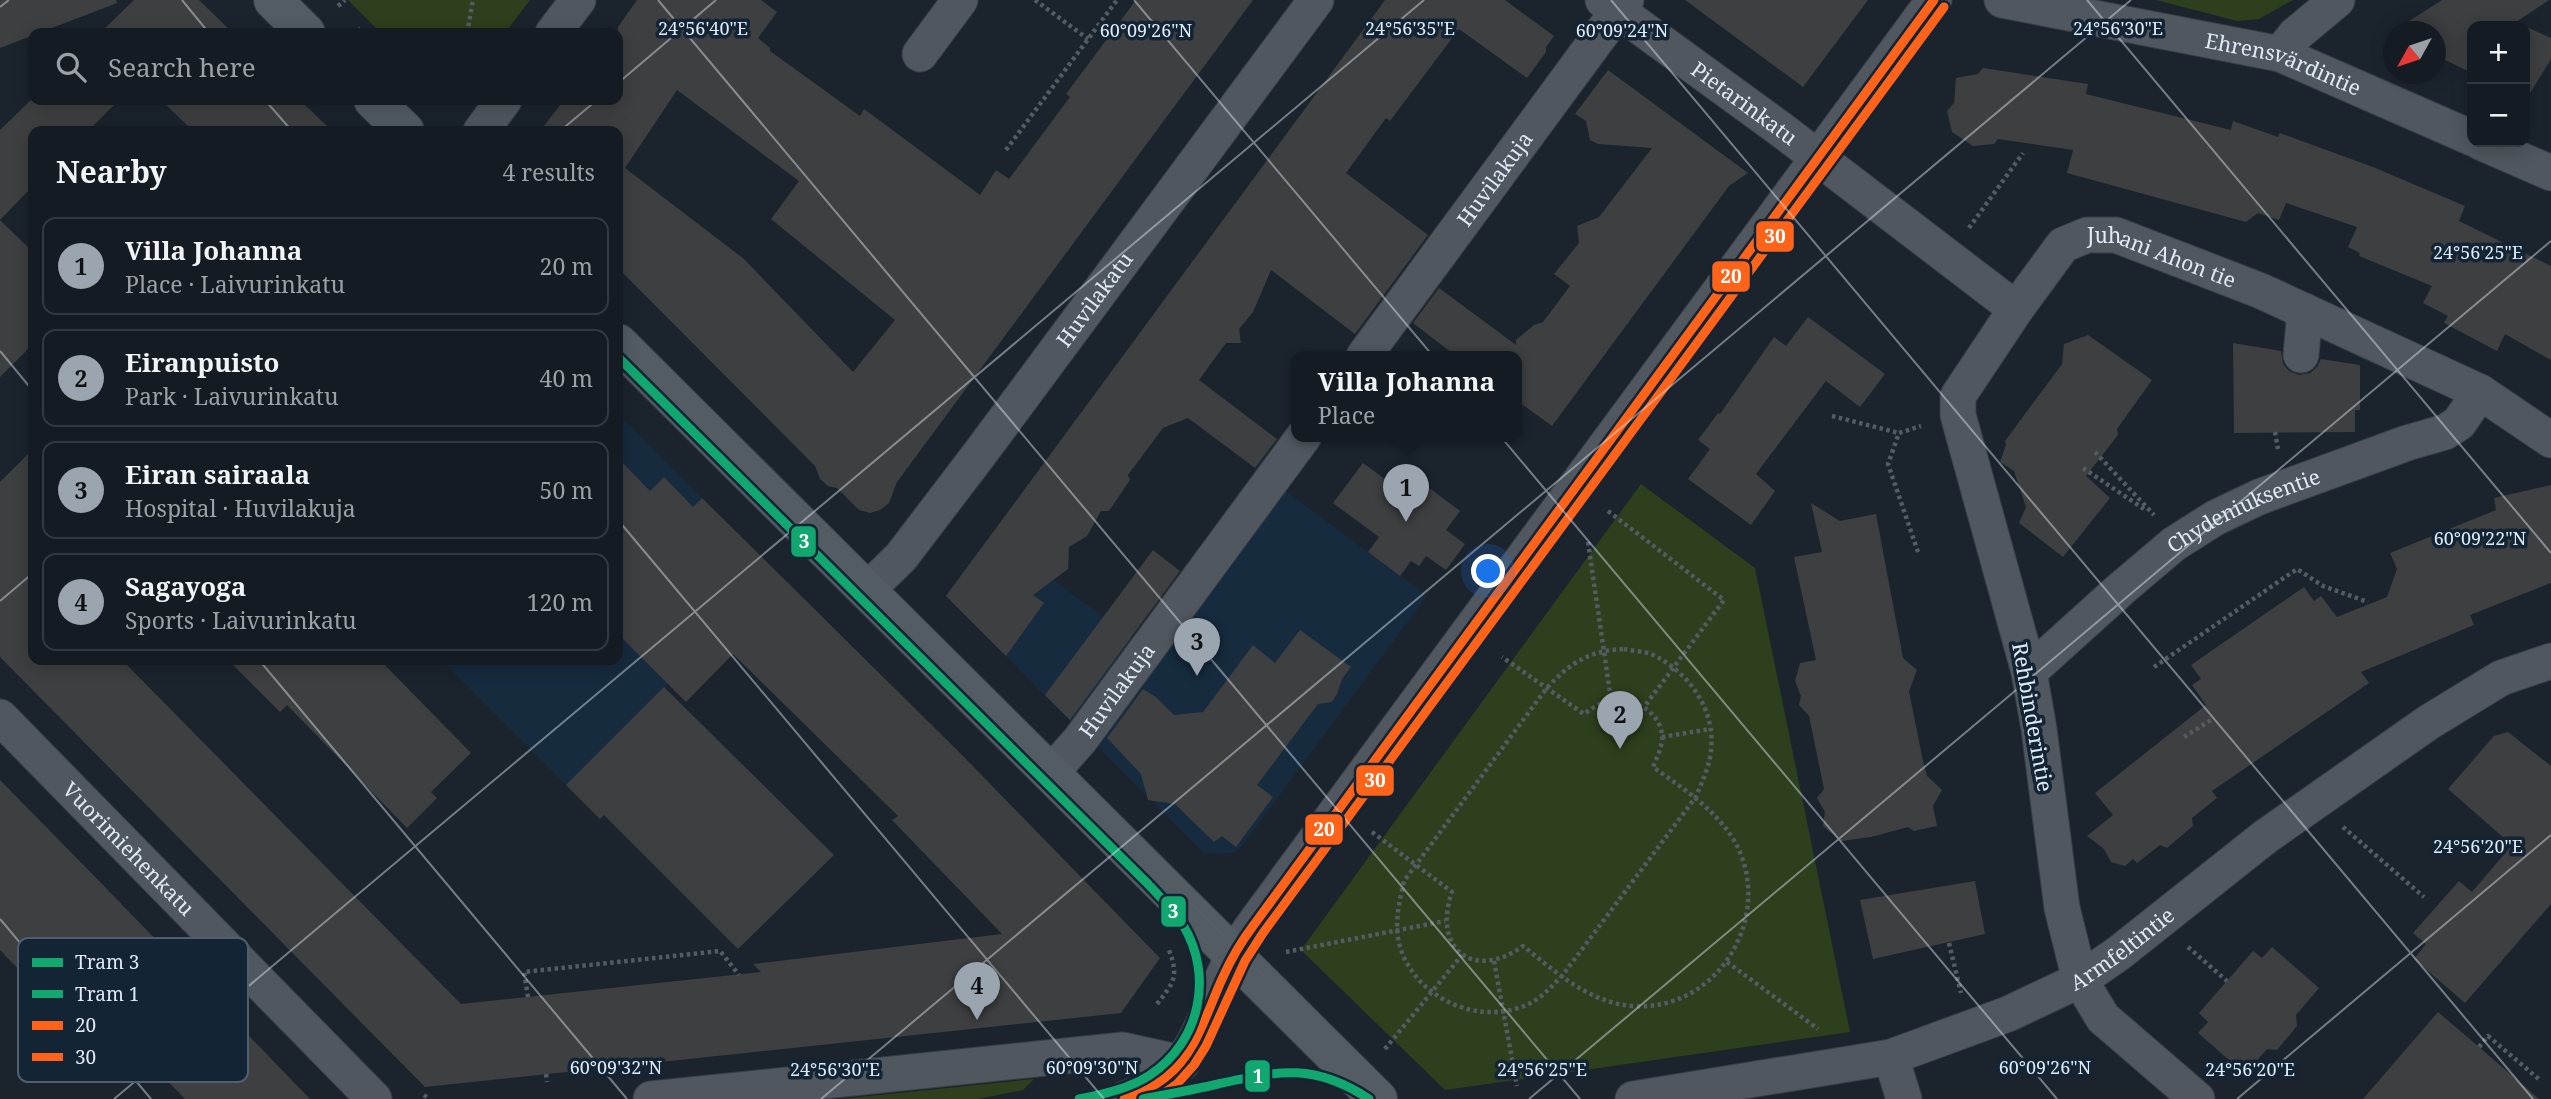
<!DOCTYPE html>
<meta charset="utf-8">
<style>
body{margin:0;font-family:"Noto Serif",serif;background:#1d242a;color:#f1f3f6}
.controls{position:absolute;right:21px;top:21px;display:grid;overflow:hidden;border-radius:14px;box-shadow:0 4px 18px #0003}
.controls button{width:63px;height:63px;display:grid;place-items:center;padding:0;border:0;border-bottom:2px solid #333940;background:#141b22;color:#f1f3f6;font:35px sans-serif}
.compass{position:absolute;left:2383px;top:21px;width:63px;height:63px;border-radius:50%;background:#141b22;box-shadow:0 4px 18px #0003;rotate:230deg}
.you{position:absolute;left:1489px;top:572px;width:24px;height:24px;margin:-18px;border:5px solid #fff;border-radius:50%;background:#1a73e8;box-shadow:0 0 0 10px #1a73e833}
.badge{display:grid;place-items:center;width:46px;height:46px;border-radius:50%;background:#9aa5b0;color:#111;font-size:23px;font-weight:700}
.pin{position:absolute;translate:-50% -58px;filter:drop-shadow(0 2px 4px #0008)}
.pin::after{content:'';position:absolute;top:37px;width:24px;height:21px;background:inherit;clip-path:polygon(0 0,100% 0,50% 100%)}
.popup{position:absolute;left:1291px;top:351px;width:231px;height:91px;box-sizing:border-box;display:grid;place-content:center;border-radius:14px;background:#141b22;filter:drop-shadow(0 2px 5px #0005);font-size:23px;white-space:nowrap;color:#9da1a5}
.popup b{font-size:26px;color:#f1f3f6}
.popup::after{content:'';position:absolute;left:50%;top:100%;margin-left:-14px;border:14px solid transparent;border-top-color:#141b22}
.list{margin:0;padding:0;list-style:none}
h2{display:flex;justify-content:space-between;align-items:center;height:91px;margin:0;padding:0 28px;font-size:30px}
h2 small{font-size:23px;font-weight:400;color:#9da1a5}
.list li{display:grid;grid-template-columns:46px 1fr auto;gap:21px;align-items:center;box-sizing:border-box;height:98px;margin:0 14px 14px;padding:0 14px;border:2px solid #333940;border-radius:14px}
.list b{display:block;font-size:26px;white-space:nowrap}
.list p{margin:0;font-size:23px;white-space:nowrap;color:#9da1a5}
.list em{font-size:23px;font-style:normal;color:#9da1a5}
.icon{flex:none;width:38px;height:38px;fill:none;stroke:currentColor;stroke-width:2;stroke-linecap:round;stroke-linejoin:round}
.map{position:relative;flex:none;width:2551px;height:1099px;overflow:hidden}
.search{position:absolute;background:#141b22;box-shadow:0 4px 18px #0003;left:28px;top:28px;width:595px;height:77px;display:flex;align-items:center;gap:18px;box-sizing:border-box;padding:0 24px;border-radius:14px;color:#9da1a5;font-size:26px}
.panel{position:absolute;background:#141b22;box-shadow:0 4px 18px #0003;left:28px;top:126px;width:595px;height:539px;border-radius:14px}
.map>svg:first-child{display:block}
</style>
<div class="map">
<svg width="2551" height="1099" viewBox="0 0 2551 1099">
<rect width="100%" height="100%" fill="#1b242d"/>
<g fill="#162b3e">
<path d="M618,414L778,574L566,785L441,660H618Z"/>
<path d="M1283,489L1427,596L1239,850L1232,853L1205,854L1095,744L1076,720L1070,721L946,595L991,534L1135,640Z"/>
</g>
<g fill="#2e3f1d">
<path d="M348,0H530L505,33H381Z"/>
<path d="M2156,0H2293L2259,19L2237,21Z"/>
<path d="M1641,484L1755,568L1850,1032L1445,1090L1301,950Z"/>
<path d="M1034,1079L1023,1090L978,1099H841Z"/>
</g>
<g fill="#3e3f40" fill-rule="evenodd">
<path d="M0,0H116L117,3L0,48Z"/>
<path d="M134,0H199L233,33H100Z"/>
<path d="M637,0H761L777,12L758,38L770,48V51L860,116L864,109L980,195L996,170L1009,179L1070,97L1066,94L1136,0H1253L897,482L889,503L880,510L870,513L859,510L837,488L828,486L820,479L815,466L618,268V131H540L564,100H618V27ZM677,90L799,181L771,219L895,320L853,372L744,259L625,168Z"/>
<path d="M1385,0H1505L1554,36L1546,47V52L1527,78L1459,29L1390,121L1386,118L1346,173L1428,235L1355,334L1271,270L1253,312L1239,329L1241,343H1226L1199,380L1277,439L1255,468L1188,418L1163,428L1128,475L1130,480L1109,511H1101L1087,536L1069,547L1068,569L1033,595L1044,603L1006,656L946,596Z"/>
<path d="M1685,0H1868L1803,87Z"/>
<path d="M2442,0H2549L2516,22L2551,38V59L2527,98L2525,26H2472V73L2435,55V32H2392Z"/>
<path d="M1983,68L2088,84L2086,94L2231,130L2233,121L2278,137L2280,133L2373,167L2465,206L2459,221L2551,266V360L2505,334L2497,351L2444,323L2448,316L2423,303L2432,286L2359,256L2360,253L2348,247L2357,227L2286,203L2279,220L2258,213L2246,222L2067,173L2073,150L1998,139L1994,144L1973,146L1952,132L1947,111L1954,103L1956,78L1978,74Z"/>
<path d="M1608,70L1748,173L1729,186L1552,426L1516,400V356H1456L1413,323L1439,288L1516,345V340L1534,325L1543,322L1570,286L1554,274L1579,243L1577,226L1599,217L1652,148L1598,144L1590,140L1586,121L1575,114Z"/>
<path d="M33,98L119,100L88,131H33V186L0,220L33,252V344L0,377V130Z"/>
<path d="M161,100H300L332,131H193Z"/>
<path d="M1808,317L1885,374L1860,407L1826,381L1756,474L1775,491L1751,525L1688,479L1710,449L1698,440L1718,413L1720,414L1774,337L1786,346Z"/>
<path d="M2088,335L2152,380L2117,429L2118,435L2086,476L2110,498L2063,557L2019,523L2026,507L2014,471L2000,462L2006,445L2005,441L2062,364L2064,344Z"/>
<path d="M2233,343L2281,351L2283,364L2289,371L2299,375L2310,373L2317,367L2321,359L2360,365V410H2355V432L2234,433Z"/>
<path d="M33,449V660H122L461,1004L761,972L753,964L1002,934L892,820L898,816L733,654L686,702L618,634V458L650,491L664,477L693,507L702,498L960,753L1160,958L1121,1013L425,1087L0,657V482Z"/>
<path d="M1363,463L1409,497L1420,481L1460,511L1446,530L1465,544L1446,570L1426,556L1419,566L1411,561L1400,576L1368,552L1379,537L1333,503Z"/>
<path d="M2551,485V583L2470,615L2474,625L2361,672L2369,683L2212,791L2217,798L2192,818L2193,826L2167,848L2160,845L2137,863L2133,859L2125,866L2111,862L2104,849L2087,836L2113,815L2095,793L2206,705L2192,685L2201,679L2191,665L2304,587L2314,601L2321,596L2337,617L2387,597L2397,569L2390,553L2496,510L2494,498Z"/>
<path d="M1811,503L1840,521L1876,514L1903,658L1917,670L1909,691L1923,761L1927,776L1942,790L1933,806L1937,826L1914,831L1908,827L1871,837L1841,841L1823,826L1825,812L1817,798L1824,789L1809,716L1799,705L1801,696L1795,681L1800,663L1816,660L1794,557L1822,552Z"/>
<path d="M1153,550L1180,571L1070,720L1045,695Z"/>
<path d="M1300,630L1351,667L1342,679L1337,694L1332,702L1318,704L1257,785L1273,797L1236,847L1222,836L1214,842L1175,804L1148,800L1141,774L1107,738L1143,689L1156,697L1174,715L1203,712L1253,645L1275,663Z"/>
<path d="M228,660H380L471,753L431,792L437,798L407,828L287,705L280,712Z"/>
<path d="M664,687L834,855L738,949L604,815L600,819L566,785Z"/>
<path d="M2508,732L2551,766V904L2465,1003L2414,959L2426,944L2413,933L2459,881L2472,892L2512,845L2448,789L2494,736Z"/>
<path d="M0,780L104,886L310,1099H185L65,975L44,996L0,950Z"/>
<path d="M1975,881L1985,934L1873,959L1860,900Z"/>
<path d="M2272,947L2319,988L2296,1015L2297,1026L2277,1050L2267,1049L2245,1074L2198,1033L2208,1022L2199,1013L2253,951L2262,958Z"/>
<path d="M2438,1012L2479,1047L2539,1099H2363Z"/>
</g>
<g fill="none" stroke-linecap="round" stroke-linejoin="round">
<defs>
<g id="street">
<path id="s1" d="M1603,0L1779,128L2016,309"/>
<path id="s2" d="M2002,0L2280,54L2472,138"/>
<path d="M553,33L578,0"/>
<path d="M920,54L960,0"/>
<path d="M2280,54L2295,35L2337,0"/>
<path d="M481,131L504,100"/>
<path d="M2480,142L2551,173"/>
<path d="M2301,355L2305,311"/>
<path id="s3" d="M1364,356L1626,0"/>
<path id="s4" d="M866,591L901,557L981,452L1316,0"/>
<path id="s5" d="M2029,672L2122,588L2174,544L2215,518L2259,497L2407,443L2445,432L2459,423L2480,392"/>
<path id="s6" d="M0,717L374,1099"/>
<path id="s7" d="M1050,774L1080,740L1304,436"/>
<path d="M1891,1057L1904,1099"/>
<path d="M651,1099L1123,1050L1182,1063"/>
<path d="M1124,1099C1201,1075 1200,1015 1234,955C1249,928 1270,904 1287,879L1934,0"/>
<path id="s8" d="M1633,1099L1891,1057L2008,1014L2080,980L2119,953L2265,837L2429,722L2501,678L2551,661"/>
<path id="s9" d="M2197,1099L2103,1018L2080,980L2062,908L2039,729L2029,672L1958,415V396L2016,309L2063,245L2087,235H2116L2261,291L2480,392L2551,440"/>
</g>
<g id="secondary">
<path d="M273,0L306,33"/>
<path d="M373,100L405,131"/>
<path d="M618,343L1378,1099"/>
</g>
</defs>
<use href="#street" stroke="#373e46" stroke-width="37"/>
<use href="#secondary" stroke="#373e46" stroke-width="40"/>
<g stroke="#545b62" stroke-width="4.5" stroke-dasharray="3.5 3.5" stroke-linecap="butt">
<path d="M1035,0L1088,39"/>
<path d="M338,6L345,0"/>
<path d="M354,33L360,28"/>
<path d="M467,33L473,0"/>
<path d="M1006,150L1117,0"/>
<path d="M1969,228L2023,153"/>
<path d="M1832,416L1899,433"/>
<path d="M2275,432L2278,449"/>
<path d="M2095,452L2154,515"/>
<path d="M2083,468L2147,511"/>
<path d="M1608,511L1724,600L1644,707"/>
<path d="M1588,542L1611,700"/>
<path d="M1918,552L1888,464L1899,433L1921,426"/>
<path d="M1624,649C1632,651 1643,651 1651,654C1688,671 1716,709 1711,751C1709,767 1702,783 1695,798L1562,976C1550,988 1540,1000 1524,1006C1476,1025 1418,998 1401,950C1393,927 1399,903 1404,881L1546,689C1568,664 1590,650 1624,649Z"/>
<path d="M2154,667L2297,569L2323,586L2368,602"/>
<path d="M1662,737L1710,729"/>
<path d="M2184,737L2211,720"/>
<path d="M2343,827L2424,897"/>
<path d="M1372,832L1452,892C1432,948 1473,982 1523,946C1556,972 1589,1003 1633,1006C1721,1012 1778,910 1732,837C1712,807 1681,787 1653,767C1657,757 1663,746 1662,735C1660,712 1634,698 1613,700C1602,701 1593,708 1584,714L1502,657"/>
<path d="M1949,943L1961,993"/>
<path d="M2188,947L2227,981"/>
<path d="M1286,952L1445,921"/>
<path d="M1494,961L1517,1086"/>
<path d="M1727,962L1818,1029"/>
<path d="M528,997L524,972L720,951L739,975"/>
<path d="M1157,1004C1174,982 1179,977 1169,950"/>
<path d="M2479,1047L2488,1036L2541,1081"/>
<path d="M1385,1049L1462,955"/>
<path d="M546,1074L547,1082"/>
<path d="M424,1095L429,1099"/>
</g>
<use href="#street" stroke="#50575e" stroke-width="35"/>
<use href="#secondary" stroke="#535c63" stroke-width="38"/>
<g stroke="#565d64" stroke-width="2">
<path d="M1148,884L1365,1099"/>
<path d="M1172,884L1389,1099"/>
</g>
<defs>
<path id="bus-1" d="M1124,1099C1139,1093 1154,1087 1167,1076C1197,1052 1207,1011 1223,977C1231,959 1241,942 1253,926L1934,0"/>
<path id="bus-2" d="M1156,1099L1177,1084L1194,1065L1206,1046L1245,961L1263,933L1944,7"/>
</defs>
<use href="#bus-1" stroke="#132435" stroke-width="14"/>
<use href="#bus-2" stroke="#132435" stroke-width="14"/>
<use href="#bus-1" stroke="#ff6319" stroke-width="9"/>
<use href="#bus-2" stroke="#ff6319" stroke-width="9"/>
<defs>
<path id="tram-1" d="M618,357L1148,884C1160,897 1174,910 1183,925C1214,976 1200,1042 1150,1075C1129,1089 1103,1094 1079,1099"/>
<path id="tram-2" d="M1143,1099C1168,1094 1193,1090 1218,1084C1278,1071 1313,1062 1369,1099"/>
</defs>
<use href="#tram-1" stroke="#132435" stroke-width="14"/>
<use href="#tram-2" stroke="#132435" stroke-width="14"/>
<use href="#tram-1" stroke="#13a770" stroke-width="9"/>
<use href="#tram-2" stroke="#13a770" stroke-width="9"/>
</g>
<path fill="none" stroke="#dfeaf6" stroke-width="2" stroke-opacity="0.45" d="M182,0L209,33M658,0L1580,1099M1134,0L2057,1099M1611,0L2533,1099M2087,0L2551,553M0,7L9,0M618,83L716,0M265,100L292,131M560,131L597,100M0,351L33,391M618,520L1104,1099M0,601L33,573M259,660L627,1099M0,919L151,1099M114,1099L1424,0M821,1099L2131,0M1529,1099L2551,241M2237,1099L2551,835"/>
<g text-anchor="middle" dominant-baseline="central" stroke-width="7" stroke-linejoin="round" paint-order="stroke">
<g font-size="21" fill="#dfeaf6" stroke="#132435">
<text stroke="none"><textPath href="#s2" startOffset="289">Ehrensvärdintie</textPath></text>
<text stroke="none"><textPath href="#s1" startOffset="175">Pietarinkatu</textPath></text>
<text stroke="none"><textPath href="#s3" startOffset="220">Huvilakuja</textPath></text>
<text stroke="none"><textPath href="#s9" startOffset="1055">Juhani Ahon tie</textPath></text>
<text stroke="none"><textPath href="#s4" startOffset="371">Huvilakatu</textPath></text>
<text stroke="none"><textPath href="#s5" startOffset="271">Chydeniuksentie</textPath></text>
<text stroke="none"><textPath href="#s7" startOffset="107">Huvilakuja</textPath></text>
<text transform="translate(2033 717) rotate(80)">Rehbinderintie</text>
<text stroke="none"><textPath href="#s6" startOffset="184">Vuorimiehenkatu</textPath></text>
<text stroke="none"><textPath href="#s8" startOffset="518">Armfeltintie</textPath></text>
</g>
</g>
<rect x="18" y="938" width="230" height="144" rx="10" fill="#132435" stroke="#505f6f" stroke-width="2"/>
<rect x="32" y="958" width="31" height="9" fill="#13a770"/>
<rect x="32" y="990" width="31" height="8" fill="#13a770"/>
<rect x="32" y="1021" width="31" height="9" fill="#ff6319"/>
<rect x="32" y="1053" width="31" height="8" fill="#ff6319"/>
<g font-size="19" fill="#dfeaf6">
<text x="75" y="969">Tram 3</text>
<text x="75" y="1001">Tram 1</text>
<text x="75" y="1032">20</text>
<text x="75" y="1064">30</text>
</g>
<g font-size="18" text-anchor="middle" fill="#dfeaf6" stroke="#132435" stroke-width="7" stroke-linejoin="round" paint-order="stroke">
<text x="703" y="35">24°56'40"E</text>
<text x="1410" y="35">24°56'35"E</text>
<text x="2118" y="35">24°56'30"E</text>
<text x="1146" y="37">60°09'26"N</text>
<text x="1622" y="37">60°09'24"N</text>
<text x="2478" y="259">24°56'25"E</text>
<text x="2480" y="545">60°09'22"N</text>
<text x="2478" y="853">24°56'20"E</text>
<text x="616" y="1074">60°09'32"N</text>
<text x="1092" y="1074">60°09'30"N</text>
<text x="2045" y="1074">60°09'26"N</text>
<text x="835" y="1076">24°56'30"E</text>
<text x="1542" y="1076">24°56'25"E</text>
<text x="2250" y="1076">24°56'20"E</text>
</g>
<g stroke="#132435" stroke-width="2.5">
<rect x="1755" y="220" width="40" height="33" rx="7" fill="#ff6319"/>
<rect x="1711" y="260" width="40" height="33" rx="7" fill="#ff6319"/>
<rect x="790" y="525" width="27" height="33" rx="7" fill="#13a770"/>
<rect x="1355" y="764" width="40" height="33" rx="7" fill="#ff6319"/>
<rect x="1304" y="813" width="40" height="33" rx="7" fill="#ff6319"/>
<rect x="1160" y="895" width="27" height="33" rx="7" fill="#13a770"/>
<rect x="1244" y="1059" width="27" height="34" rx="7" fill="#13a770"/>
</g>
<g font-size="19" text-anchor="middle" font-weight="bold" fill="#fff">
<text x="1775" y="243">30</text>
<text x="1731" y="283">20</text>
<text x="804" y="548">3</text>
<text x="1375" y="787">30</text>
<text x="1324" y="836">20</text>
<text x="1173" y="918">3</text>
<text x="1258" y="1083">1</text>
</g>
</svg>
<div class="controls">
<button>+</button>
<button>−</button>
</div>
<svg class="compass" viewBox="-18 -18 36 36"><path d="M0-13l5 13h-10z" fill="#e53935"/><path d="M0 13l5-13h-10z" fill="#9da1a5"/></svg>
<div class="you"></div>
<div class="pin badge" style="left:1406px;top:522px">1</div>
<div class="popup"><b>Villa Johanna</b>Place</div>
<div class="pin badge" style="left:1620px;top:749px">2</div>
<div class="pin badge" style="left:1197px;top:676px">3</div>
<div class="pin badge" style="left:977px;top:1020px">4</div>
<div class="search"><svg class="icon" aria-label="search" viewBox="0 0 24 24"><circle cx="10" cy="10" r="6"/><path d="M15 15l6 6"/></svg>Search here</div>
<section class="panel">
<h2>Nearby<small>4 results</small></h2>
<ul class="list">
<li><span class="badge">1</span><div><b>Villa Johanna</b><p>Place · Laivurinkatu</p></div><em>20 m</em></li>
<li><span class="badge">2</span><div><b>Eiranpuisto</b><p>Park · Laivurinkatu</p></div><em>40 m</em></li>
<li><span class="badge">3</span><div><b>Eiran sairaala</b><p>Hospital · Huvilakuja</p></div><em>50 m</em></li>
<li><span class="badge">4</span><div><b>Sagayoga</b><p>Sports · Laivurinkatu</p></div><em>120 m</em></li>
</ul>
</section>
</div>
